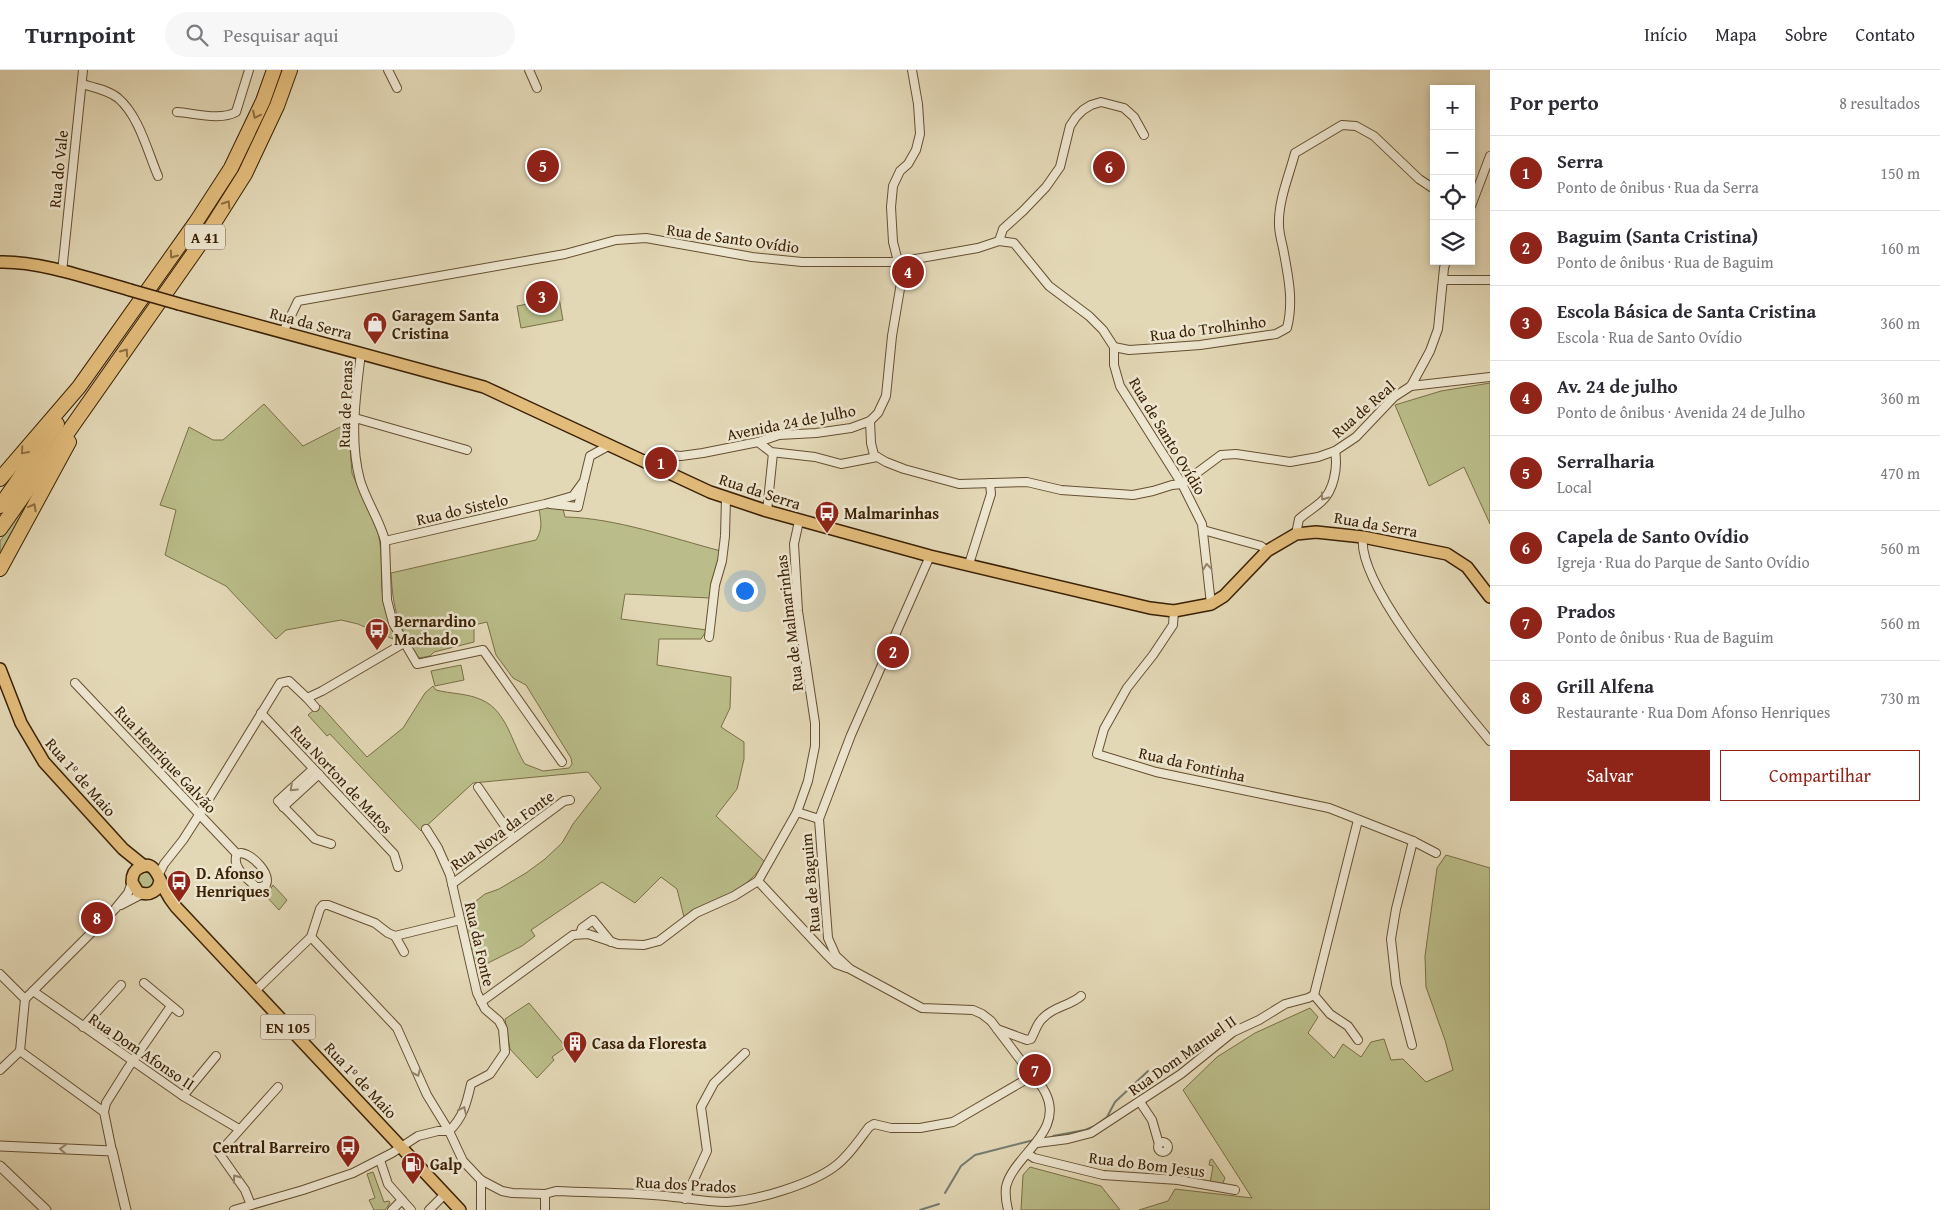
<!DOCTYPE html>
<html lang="pt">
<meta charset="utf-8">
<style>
body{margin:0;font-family:"Gentium Book Plus",serif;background:#f7f7f7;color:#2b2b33}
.controls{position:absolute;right:15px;top:15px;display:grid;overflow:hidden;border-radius:0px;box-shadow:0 2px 8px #0003}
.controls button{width:45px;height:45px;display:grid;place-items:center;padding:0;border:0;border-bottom:1px solid #e1e1e2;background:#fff;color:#2b2b33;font:25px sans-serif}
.you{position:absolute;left:744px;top:520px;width:18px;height:18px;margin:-12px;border:4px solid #fff;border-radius:50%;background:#1a73e8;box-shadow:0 0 0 8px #1a73e833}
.badge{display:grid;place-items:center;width:32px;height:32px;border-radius:50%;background:#8f2418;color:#fff;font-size:16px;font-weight:700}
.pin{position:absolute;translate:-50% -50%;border:2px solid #fff;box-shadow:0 1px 5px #0006}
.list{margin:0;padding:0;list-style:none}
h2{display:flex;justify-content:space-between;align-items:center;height:65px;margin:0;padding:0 20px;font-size:21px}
h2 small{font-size:16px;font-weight:400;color:#7c7c81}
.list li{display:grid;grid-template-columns:32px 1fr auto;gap:15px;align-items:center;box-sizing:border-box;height:75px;padding:0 20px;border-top:1px solid #e1e1e2}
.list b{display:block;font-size:19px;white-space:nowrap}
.list p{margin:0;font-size:16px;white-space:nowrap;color:#7c7c81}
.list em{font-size:16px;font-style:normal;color:#7c7c81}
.actions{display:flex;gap:10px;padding:15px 20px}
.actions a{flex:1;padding:11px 0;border:1px solid #8f2418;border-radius:0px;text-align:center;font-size:18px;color:#8f2418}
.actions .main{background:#8f2418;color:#fff}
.icon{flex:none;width:28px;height:28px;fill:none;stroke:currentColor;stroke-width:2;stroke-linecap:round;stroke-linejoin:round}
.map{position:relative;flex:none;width:1490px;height:1140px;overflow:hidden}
header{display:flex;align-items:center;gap:30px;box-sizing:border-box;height:70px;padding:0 25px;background:#fff;border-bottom:1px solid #e1e1e2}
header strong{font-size:24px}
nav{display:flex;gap:28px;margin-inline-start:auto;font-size:18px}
.search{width:350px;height:45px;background:#f7f7f7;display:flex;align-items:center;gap:12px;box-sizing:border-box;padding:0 18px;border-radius:28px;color:#7c7c81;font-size:19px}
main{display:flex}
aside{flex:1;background:#fff}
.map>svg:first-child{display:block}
</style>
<header>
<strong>Turnpoint</strong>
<div class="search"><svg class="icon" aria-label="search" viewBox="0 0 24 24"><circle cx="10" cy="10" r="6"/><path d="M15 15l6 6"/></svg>Pesquisar aqui</div>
<nav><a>Início</a><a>Mapa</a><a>Sobre</a><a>Contato</a></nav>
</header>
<main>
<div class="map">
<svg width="1490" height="1140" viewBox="0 0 1490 1140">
<rect width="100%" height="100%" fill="#e3d8b6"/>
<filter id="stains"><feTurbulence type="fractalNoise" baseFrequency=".004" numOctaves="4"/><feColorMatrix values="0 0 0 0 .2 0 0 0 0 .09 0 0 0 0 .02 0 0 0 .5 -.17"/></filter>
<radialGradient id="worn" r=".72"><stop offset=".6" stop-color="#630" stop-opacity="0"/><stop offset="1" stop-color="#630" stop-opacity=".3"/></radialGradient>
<g fill="#babd89" stroke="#7a6f46">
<path d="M559,228L563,250L521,258L517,236Z"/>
<path d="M1490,313V454L1464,397L1429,416L1395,335L1441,321Z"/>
<path d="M264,334L303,376L348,353L352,403L378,463C384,487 379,511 384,535C386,544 395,562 393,569L358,554L341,550L286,560L276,569L226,516L165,485L176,440L160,435L189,357L213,370H223Z"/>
<path d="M39,416L0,488V471Z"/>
<path d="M548,436L563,439L565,447C616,448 671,468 721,481L710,528L625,524L621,549L707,560L701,569H659L657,595L731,607L730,638L721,657L744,672V689L737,719L716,746L765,792C757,805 744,816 731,824C716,833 698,836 684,847L677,819L661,807L635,833L602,812L531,860L535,866L522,876L476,899L462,842L485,824L499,819L526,803L545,789L562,773L573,754L601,718L588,702L473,713L421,761L330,664L327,666L308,645L320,635L367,687L403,658L425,623L433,616L436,620C451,624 467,623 482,630C507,641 512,674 525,694L543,701L569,698L572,694L571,688L526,615L513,608L496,585L487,552L474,555V572L434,582L430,586L419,588C398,557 393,540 391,503L536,470C543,459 541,451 539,439Z"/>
<path d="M461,595L464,610L435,616L431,601Z"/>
<path d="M1446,785L1490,798V1140H1139L1168,1131L1175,1119L1252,1128L1183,1020L1217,987L1255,963L1310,938L1318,947L1308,963L1334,988L1343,974L1361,987L1371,972L1384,969L1391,990L1403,989L1426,1012L1453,1000L1445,970L1426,917L1425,886L1437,798Z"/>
<path d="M148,800L156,810L151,819H142L136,808L139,802Z"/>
<path d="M273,815L287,830L279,840L264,824L270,820Z"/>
<path d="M529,933L566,977L552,987L554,990L537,1008L510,979L505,949Z"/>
<path d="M1212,1089L1225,1108L1222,1115L1210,1113L1213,1096L1209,1095L1210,1090Z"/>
<path d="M1030,1097L1101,1116L1120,1140H1021L1023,1105Z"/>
<path d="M373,1102L384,1132L389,1131L390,1133L385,1140H374L369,1130L375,1128L367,1104Z"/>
</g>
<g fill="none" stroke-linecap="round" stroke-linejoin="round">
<g stroke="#737c70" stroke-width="2">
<path d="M1053,1066L1085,1060L1095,1056L1107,1047L1115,1032L1148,1001"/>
<path d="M945,1123L961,1096L975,1085L1034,1070"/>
<path d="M920,1140L939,1134"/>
</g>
<defs>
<g id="minor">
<path d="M388,0L397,18"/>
<path d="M529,0L537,18"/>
<path d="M82,14C93,17 108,20 118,28C139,46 147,80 158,106"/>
<path d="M177,42C194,43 220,51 236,42L249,0"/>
<path d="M1471,136L1490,86"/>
<path d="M999,171L1003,159L1023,141L1046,117L1060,97L1070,56L1076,47L1083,40L1091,35L1101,32L1124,38L1134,47L1144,65"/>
<path d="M62,202L83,0"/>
<path d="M1443,210H1490"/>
<path d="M283,262L298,231L565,184L616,170L646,168L752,187L802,192H898L978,178L999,171L1014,173L1049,216L1089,246L1103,260L1114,277V295L1120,316L1182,414L1202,454L1211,534"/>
<path d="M1114,277L1129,280L1159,278L1200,275L1276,264L1287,258C1294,231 1288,205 1283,178C1281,170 1279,162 1279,155C1278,131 1289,106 1295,83L1342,55L1356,56L1374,66L1419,109L1434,119"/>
<path d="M361,283C356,324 349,370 360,410C366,431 380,450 385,471L387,530L393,553L417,594L483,580L562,692"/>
<path d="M1411,316L1490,307"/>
<path d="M355,348L467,380"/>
<path d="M870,351L871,373L874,385L886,392L904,399L959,414L1027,412L1061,420L1133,425L1153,421L1172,415L1182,414L1221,385L1236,384L1290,392L1318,387L1335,381L1356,367L1394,327L1411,316L1430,281L1438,259L1444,198L1446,191"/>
<path d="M758,372L771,382L815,387L841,394L877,387"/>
<path d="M642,390L661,384L681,386L703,383L758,372L779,365L816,363L851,358L870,351L878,343L886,326L892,266L902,207L893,172L891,137L893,116L900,101L908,94L916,80L920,64L918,34L912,0"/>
<path d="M550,434L578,437L583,415"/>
<path d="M767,441L773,383"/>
<path d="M1203,460L1261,476L1267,481"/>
<path d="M1296,464L1299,449C1306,443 1314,438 1321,432C1334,421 1338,397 1335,381"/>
<path d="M1363,467C1356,514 1459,633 1490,671"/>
<path d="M385,471L545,434L573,426L584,411L590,386L610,375"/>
<path d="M930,486L851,665L819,749L828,868L836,886L850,899L922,938L973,940L982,944L991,951C1003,967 1016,984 1028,1000C1034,1007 1041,1014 1045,1022C1066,1062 1013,1085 1006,1117C1005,1125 1006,1132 1008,1140"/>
<path d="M969,494L991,424L990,413"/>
<path d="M1174,541L1173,555L1153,585L1127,618L1104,659L1097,684L1156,702L1329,738L1413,771L1436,783"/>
<path d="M709,567L715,515L722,491L725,466L726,428"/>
<path d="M75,613L237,784"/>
<path d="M307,628L315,637"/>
<path d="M261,643L394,784L398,797"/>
<path d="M313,699L278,731L315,769L331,774"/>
<path d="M478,717L513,768"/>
<path d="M283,737L319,704"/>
<path d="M797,742L819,749"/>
<path d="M426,759L438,778L450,805L477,923L485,939L499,951L503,959L505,982L490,1004L471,1014C467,1032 463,1048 449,1061"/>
<path d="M241,783C253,785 271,803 266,815L261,817H256C247,808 231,797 237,784Z"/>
<path d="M159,804L164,794L183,770L199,745L280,613L289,611L307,628L322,621L404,573"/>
<path d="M758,811L827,885L836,894L847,898"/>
<path d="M452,814L564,731L570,730"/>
<path d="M121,835L142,824"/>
<path d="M580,864L582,858L593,850L611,872"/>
<path d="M395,866L404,882"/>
<path d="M311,867L397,958L427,1025L449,1061L463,1091L481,1110L502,1121L512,1123L545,1124L556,1121C593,1123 630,1122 666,1126C686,1128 706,1132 727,1132C756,1131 811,1114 834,1097C848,1087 859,1070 869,1057L874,1054L891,1058H920L953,1052L1032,1006"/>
<path d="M0,904L25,929"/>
<path d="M144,913L179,942"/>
<path d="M33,921L183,1026L239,1059"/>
<path d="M255,921L311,867L320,839L323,835H328L375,853L388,863L395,866L460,850"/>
<path d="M481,932L573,865L588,864L618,874L644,875L659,871L696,843L734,826L758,811L797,742L808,711L815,676V653L798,541L794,474L799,451"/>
<path d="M83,957L121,915"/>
<path d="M997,959L1027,970L1031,969C1035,962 1037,953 1043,948C1054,936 1070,936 1081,926"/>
<path d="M1358,970L1348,956L1330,944L1314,925L1358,750"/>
<path d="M1412,975L1396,914L1391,869L1396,839L1413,771"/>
<path d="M20,981L25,929L115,839L128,823L132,812"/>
<path d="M20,981L104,1042L112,1081"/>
<path d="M0,1000L20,981"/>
<path d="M183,1026L216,986"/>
<path d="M1140,1032L1152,1050L1159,1074"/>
<path d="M104,1042L106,1033L128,998L171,936"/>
<circle cx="1163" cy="1077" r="5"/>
<path d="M1037,1073L1068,1069L1091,1063L1181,1004L1233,962L1259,950L1285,934L1308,928L1314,925"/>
<path d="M1028,1084L1034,1088L1103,1105L1178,1110L1235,1120"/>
<path d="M380,1090L388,1114L411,1140"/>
<path d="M481,1110V1140"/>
<path d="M545,1124V1140"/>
<path d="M685,1129L707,1081L701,1037L714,1013L745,983"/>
<path d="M251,1135L245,1120L219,1083L278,1017"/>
<path d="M234,1140L303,1120L353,1103L392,1083L418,1066L438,1061H449"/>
<path d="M392,1140L402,1130"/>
<path d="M429,1140L445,1124"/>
</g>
<g id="tertiary">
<path d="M0,1076L112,1081L126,1140"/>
<path d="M0,1096L46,1140"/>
</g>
<g id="primary">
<path d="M0,192C40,191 91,209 130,220"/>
<path d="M179,234L484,317L710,422L767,441L930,486L1150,538L1174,541L1211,534L1224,526L1267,481L1296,464L1316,462L1363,467L1447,484L1467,497L1490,527"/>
<path d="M0,599L21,653L44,692L123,779L144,796"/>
<path d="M160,809C159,821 150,827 138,822L132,812C132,806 133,801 139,798C155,788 159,810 165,820C168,826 172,832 176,837L460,1140"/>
</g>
<g id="motorway">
<path d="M0,409L79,317L196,152L231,98L263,31L274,0"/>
<path d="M0,436L57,354"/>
<path d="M0,459L207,164L245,104L277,36L290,0"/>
<path d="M0,499L69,372"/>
</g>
</defs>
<use href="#minor" stroke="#654f30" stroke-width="10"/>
<use href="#tertiary" stroke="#654f30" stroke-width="11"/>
<use href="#primary" stroke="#3b2104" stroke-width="14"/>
<use href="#motorway" stroke="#3b2104" stroke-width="16"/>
<use href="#minor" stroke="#ede6d0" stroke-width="8"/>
<use href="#tertiary" stroke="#ede6d0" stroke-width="9"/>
<use href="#primary" stroke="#e2bc7b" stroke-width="11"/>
<use href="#motorway" stroke="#e2bc7b" stroke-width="14"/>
<defs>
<path id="primary-bridge" d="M130,220L179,234"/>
</defs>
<use href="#primary-bridge" stroke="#3b2104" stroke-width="14" stroke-linecap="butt"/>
<use href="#primary-bridge" stroke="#e2bc7b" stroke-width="11"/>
</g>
<defs><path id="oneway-chevron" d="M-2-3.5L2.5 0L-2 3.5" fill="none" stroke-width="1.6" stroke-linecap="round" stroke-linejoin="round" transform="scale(1.25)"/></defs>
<g stroke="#8e6e40">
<use href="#oneway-chevron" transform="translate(256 45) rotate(116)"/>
<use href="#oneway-chevron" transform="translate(227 134) rotate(-58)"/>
<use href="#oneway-chevron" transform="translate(173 185) rotate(125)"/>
<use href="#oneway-chevron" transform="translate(125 282) rotate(-55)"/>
<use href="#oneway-chevron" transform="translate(24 381) rotate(131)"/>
<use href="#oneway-chevron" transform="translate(33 437) rotate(-61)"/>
</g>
<g stroke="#94846a">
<use href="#oneway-chevron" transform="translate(1324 427) rotate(125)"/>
<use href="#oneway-chevron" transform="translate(1207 497) rotate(-96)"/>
<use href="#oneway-chevron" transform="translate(293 718) rotate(137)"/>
<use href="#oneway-chevron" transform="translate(417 1003) rotate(66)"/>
<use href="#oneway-chevron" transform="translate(463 1040) rotate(-65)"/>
<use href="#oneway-chevron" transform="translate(63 1079) rotate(-177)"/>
<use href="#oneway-chevron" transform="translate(236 1108) rotate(-125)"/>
</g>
<defs>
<symbol id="shop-pin" viewBox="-11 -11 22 30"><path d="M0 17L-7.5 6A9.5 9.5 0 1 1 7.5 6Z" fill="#8f2418" stroke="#ede6d0"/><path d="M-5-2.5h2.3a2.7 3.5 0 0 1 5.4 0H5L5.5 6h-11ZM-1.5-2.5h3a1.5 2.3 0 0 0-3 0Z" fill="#fff"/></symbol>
<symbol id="bus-pin" viewBox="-11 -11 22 30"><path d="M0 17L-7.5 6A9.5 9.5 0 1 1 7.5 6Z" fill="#8f2418" stroke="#ede6d0"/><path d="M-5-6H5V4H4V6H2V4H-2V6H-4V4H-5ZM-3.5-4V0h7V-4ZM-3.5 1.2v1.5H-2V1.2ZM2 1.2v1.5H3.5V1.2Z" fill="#fff"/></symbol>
<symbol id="building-pin" viewBox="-11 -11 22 30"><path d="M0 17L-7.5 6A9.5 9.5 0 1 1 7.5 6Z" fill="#8f2418" stroke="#ede6d0"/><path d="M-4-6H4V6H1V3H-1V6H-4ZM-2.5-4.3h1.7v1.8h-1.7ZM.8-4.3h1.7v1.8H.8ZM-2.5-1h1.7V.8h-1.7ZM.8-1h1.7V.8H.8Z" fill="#fff"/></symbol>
<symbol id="fuel-pin" viewBox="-11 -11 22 30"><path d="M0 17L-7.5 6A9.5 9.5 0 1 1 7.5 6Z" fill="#8f2418" stroke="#ede6d0"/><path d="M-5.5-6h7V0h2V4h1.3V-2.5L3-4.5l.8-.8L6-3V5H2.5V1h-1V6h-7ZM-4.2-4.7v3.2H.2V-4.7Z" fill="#fff"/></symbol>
</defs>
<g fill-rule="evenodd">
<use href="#shop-pin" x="361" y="240" width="28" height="38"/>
<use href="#bus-pin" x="813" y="429" width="28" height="38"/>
<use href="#bus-pin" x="363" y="546" width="28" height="38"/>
<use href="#bus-pin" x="165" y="798" width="28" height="38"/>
<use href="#building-pin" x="561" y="959" width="28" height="38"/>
<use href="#bus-pin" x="334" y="1063" width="28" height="38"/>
<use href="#fuel-pin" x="399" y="1080" width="28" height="38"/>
</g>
<g text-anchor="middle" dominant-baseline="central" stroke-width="5" stroke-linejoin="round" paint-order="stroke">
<g fill="#ede6d0" stroke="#705c41" stroke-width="1">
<rect x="185" y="154.5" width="40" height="25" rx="4"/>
<rect x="260.5" y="944.5" width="55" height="25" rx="4"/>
</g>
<g font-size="15" font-weight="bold" fill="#3b2104">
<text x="205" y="167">A 41</text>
<text x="288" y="957">EN 105</text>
</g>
<g font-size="16" fill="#3b2104" stroke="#ede6d0">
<text transform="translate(58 99) rotate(-84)">Rua do Vale</text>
<text transform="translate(733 168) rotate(8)">Rua de Santo Ovídio</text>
<text transform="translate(311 253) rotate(15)">Rua da Serra</text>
<text transform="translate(1208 258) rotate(-7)">Rua do Trolhinho</text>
<text transform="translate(345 334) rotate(-88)">Rua de Penas</text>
<text transform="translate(1363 339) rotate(-41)">Rua de Real</text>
<text transform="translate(791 352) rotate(-11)">Avenida 24 de Julho</text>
<text transform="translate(1168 366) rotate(59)">Rua de Santo Ovídio</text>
<text transform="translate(760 421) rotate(18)">Rua da Serra</text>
<text transform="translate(462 439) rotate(-13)">Rua do Sistelo</text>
<text transform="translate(1376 454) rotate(10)">Rua da Serra</text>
<text transform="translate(789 553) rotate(-97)">Rua de Malmarinhas</text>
<text transform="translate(166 689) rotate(47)">Rua Henrique Galvão</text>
<text transform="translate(1192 694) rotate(13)">Rua da Fontinha</text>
<text transform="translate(81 707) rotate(49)">Rua 1º de Maio</text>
<text transform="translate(342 709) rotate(47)">Rua Norton de Matos</text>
<text transform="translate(502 760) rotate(-36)">Rua Nova da Fonte</text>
<text transform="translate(810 813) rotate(-95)">Rua de Baguim</text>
<text transform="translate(480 874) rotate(77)">Rua da Fonte</text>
<text transform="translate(142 981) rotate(34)">Rua Dom Afonso II</text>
<text transform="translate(1182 985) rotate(-35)">Rua Dom Manuel II</text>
<text transform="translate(361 1010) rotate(47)">Rua 1º de Maio</text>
<text transform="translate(1147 1094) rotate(7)">Rua do Bom Jesus</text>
<text transform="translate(686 1114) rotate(3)">Rua dos Prados</text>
</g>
<g font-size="16" font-weight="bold" fill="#3b2104" stroke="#ede6d0" text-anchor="start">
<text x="392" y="245">Garagem Santa<tspan x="392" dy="18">Cristina</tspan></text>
<text x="844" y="443">Malmarinhas</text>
<text x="394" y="551">Bernardino<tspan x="394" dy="18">Machado</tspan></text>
<text x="196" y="803">D. Afonso<tspan x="196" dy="18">Henriques</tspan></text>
<text x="592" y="973">Casa da Floresta</text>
<text x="330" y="1077" text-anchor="end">Central Barreiro</text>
<text x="430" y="1094">Galp</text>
</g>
</g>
<rect width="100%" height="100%" filter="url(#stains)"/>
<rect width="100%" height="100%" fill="url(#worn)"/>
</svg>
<div class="controls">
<button>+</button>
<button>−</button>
<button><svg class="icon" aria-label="locate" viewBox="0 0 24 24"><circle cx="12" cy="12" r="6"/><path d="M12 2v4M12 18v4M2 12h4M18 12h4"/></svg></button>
<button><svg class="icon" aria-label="layers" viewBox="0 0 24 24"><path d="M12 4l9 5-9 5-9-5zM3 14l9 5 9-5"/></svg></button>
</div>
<div class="you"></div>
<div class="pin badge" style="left:661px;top:393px">1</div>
<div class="pin badge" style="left:893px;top:582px">2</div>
<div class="pin badge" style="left:542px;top:227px">3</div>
<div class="pin badge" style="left:908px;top:202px">4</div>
<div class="pin badge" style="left:543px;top:96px">5</div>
<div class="pin badge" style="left:1109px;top:97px">6</div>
<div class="pin badge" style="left:1035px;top:1000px">7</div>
<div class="pin badge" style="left:97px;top:848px">8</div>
</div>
<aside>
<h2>Por perto<small>8 resultados</small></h2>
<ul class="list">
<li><span class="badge">1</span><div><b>Serra</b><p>Ponto de ônibus · Rua da Serra</p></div><em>150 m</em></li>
<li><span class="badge">2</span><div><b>Baguim (Santa Cristina)</b><p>Ponto de ônibus · Rua de Baguim</p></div><em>160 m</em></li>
<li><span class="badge">3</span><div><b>Escola Básica de Santa Cristina</b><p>Escola · Rua de Santo Ovídio</p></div><em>360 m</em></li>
<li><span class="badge">4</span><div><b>Av. 24 de julho</b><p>Ponto de ônibus · Avenida 24 de Julho</p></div><em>360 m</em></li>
<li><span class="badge">5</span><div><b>Serralharia</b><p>Local</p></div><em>470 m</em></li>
<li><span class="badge">6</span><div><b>Capela de Santo Ovídio</b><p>Igreja · Rua do Parque de Santo Ovídio</p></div><em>560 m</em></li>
<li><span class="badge">7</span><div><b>Prados</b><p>Ponto de ônibus · Rua de Baguim</p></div><em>560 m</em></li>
<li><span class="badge">8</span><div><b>Grill Alfena</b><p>Restaurante · Rua Dom Afonso Henriques</p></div><em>730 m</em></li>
</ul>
<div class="actions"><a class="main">Salvar</a><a>Compartilhar</a></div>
</aside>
</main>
